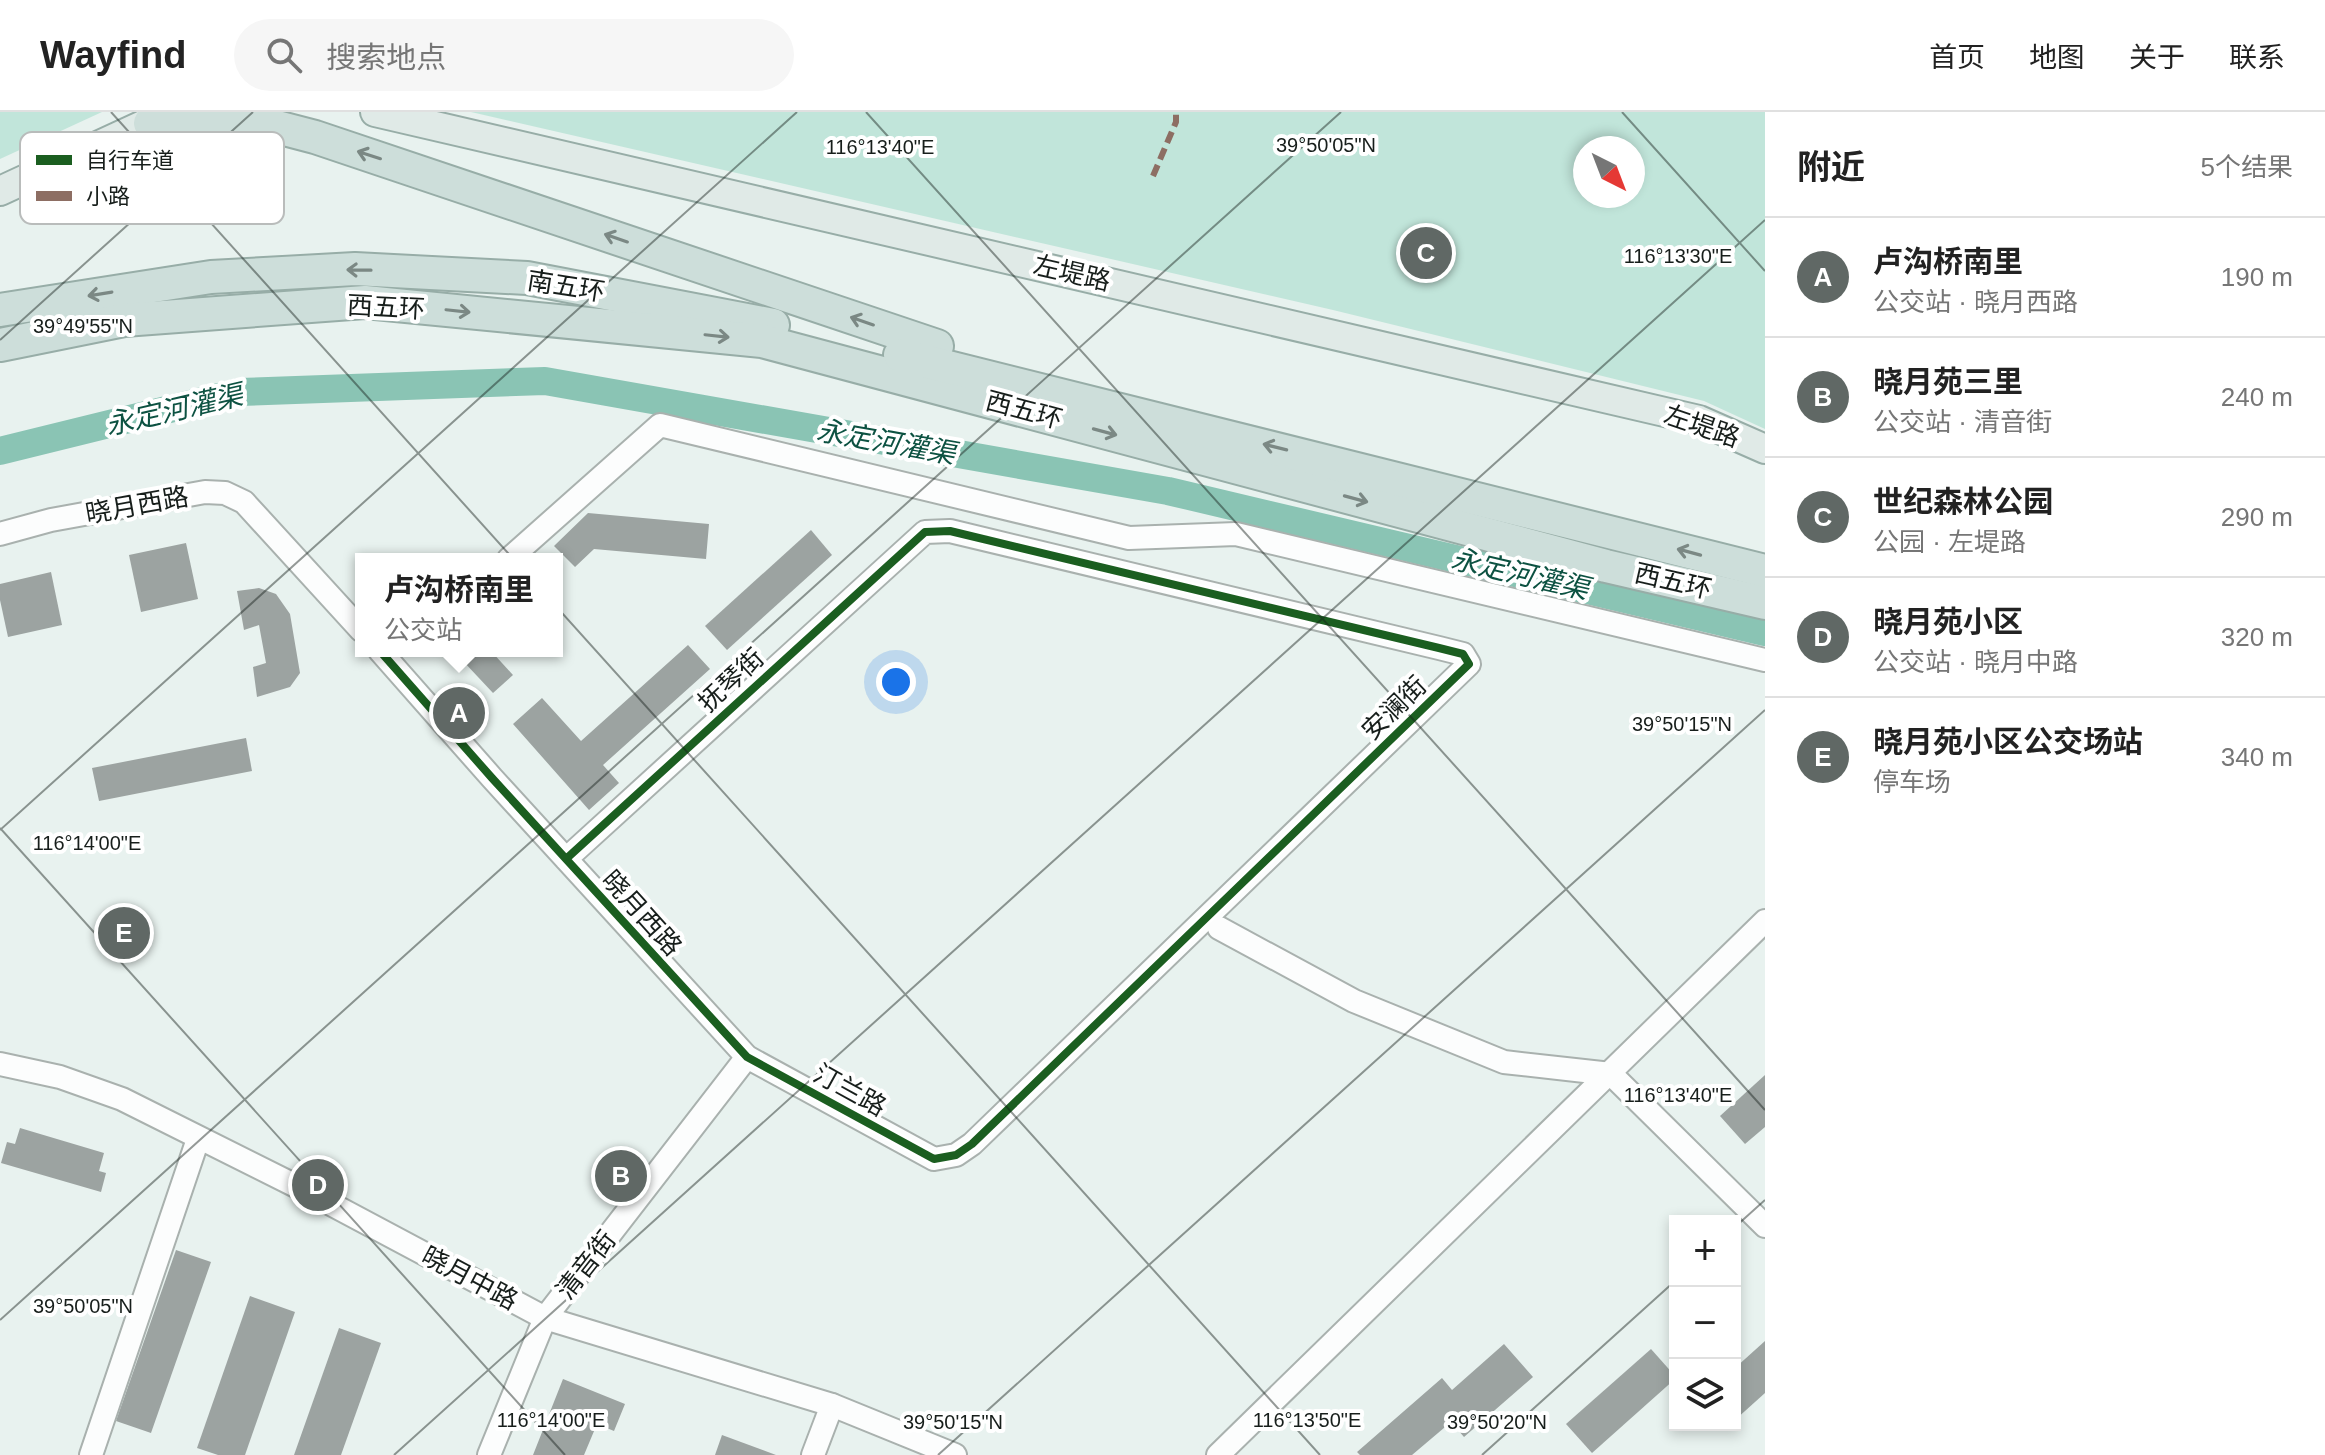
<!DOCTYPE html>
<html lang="zh">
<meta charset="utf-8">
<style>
body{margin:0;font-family:Helvetica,"Noto Sans SC",sans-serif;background:#f6f6f6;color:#222}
.controls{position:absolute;right:24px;bottom:24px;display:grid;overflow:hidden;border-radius:0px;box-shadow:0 4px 12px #0003}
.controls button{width:72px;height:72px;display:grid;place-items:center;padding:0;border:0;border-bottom:2px solid #e0e0e0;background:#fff;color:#222;font:40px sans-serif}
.compass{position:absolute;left:1573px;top:24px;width:72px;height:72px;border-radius:50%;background:#fff;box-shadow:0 4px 12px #0003;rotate:138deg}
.you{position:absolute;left:896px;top:570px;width:28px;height:28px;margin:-20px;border:6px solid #fff;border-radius:50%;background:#1a73e8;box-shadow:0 0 0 12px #1a73e833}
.badge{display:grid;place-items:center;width:52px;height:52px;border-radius:50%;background:#606865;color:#fff;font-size:26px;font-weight:700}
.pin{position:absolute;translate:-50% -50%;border:4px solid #fff;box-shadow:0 2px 8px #0006}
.popup{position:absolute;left:355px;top:441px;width:208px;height:104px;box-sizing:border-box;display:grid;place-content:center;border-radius:0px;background:#fff;filter:drop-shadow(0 2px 6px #0005);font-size:26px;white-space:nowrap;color:#767676}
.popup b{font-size:30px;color:#222}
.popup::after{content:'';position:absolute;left:50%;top:100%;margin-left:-16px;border:16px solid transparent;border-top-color:#fff}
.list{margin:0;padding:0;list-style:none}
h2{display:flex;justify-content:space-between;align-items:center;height:104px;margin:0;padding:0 32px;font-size:34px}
h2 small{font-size:26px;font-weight:400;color:#767676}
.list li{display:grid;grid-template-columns:52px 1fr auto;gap:24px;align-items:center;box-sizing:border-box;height:120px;padding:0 32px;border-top:2px solid #e0e0e0}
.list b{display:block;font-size:30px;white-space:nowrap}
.list p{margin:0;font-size:26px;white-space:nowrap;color:#767676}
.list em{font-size:26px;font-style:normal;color:#767676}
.icon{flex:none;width:44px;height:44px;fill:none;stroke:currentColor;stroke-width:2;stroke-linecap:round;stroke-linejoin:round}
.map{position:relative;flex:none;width:1765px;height:1343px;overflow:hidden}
header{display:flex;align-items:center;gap:48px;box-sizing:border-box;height:112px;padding:0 40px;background:#fff;border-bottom:2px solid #e0e0e0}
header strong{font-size:38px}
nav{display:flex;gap:44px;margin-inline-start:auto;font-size:28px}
.search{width:560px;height:72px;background:#f6f6f6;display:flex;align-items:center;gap:20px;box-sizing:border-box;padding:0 28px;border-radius:44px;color:#767676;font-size:30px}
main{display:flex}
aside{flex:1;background:#fff}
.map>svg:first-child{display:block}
</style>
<header>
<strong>Wayfind</strong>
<div class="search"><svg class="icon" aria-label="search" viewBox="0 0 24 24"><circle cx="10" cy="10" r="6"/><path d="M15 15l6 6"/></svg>搜索地点</div>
<nav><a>首页</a><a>地图</a><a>关于</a><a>联系</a></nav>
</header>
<main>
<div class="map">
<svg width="1765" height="1343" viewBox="0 0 1765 1343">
<rect width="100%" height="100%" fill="#e8f2ef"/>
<g fill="#c1e5da" fill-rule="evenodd">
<path d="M0,0H102L0,47Z"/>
<path d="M471,0H1765V317L1704,289L1333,198ZM1633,36V84H1585V36Z"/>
</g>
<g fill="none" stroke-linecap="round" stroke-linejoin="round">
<path stroke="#8ac4b4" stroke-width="28" d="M0,339L239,280L545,269L1168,379L1765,520"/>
</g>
<g fill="#9ca3a1">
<path d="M588,401L709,412L706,447L594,437L575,455L554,434Z"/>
<path d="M811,418L832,443L727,538L705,514Z"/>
<path d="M186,431L198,487L141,500L129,443Z"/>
<path d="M51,460L62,513L8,525L0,488V472Z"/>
<path d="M259,476L276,482L290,502L300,561L290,575L257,585L253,555L266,551L259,513L244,518L237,479Z"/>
<path d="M688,533L710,557L603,653L619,671L589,698L513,612L542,586L581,629Z"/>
<path d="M463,539H491L513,563L493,581L463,549Z"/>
<path d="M246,626L252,659L99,689L92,656Z"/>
<path d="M1765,963V1015L1745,1032L1720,1004Z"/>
<path d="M20,1016L104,1041L99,1059L106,1061L101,1080L1,1051L7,1030L15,1032Z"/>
<path d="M176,1138L211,1150L151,1321L116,1309Z"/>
<path d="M250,1184L295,1200L245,1343H218L197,1336Z"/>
<path d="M339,1216L381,1231L341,1343H294Z"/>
<path d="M1765,1229V1281L1735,1308V1256Z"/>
<path d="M1504,1232L1533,1265L1464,1325L1451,1310L1412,1343H1360L1357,1340L1442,1266L1452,1278Z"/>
<path d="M1651,1237L1675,1264V1267L1592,1341L1566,1312Z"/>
<path d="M563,1267L625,1292L614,1319L597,1312L584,1343H533Z"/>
<path d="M722,1323L776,1343H715Z"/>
</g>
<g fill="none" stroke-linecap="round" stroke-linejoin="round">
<defs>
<g id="minor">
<path d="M0,422L51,408L205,380L225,381L244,390L361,518"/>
<path d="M509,447L660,313L1129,426L1236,422L1765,548"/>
<path d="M380,539L492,666L747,945L934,1047L956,1043L972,1032L1469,552L1463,542L1439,536L950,419L925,420L566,747"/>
<path d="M1219,816L1354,889L1504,950L1611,962L1765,1114"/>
<path d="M0,952L60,965L122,987L314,1083L545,1206L832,1293L955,1343"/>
<path d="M91,1343L198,1027"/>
<path d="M489,1343L545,1206L747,945"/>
<path d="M813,1343L832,1293"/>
<path d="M1218,1343L1765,809"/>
</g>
<g id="major">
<path d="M375,0L1699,308L1765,337"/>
<path d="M0,79L171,0"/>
</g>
<g id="highway">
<path d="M150,11L193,4L250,8L315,25L937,234"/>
<path d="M0,198L211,165L355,157L527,166L773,213"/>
<path d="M0,233L124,208L365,190L762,229L1606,454L1765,491"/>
<path d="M900,243L1765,459"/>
</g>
</defs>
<use href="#minor" stroke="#a9b1ae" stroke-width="26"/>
<use href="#major" stroke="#97ada7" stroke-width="32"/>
<use href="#highway" stroke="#97ada7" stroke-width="36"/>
<use href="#minor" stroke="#fcfdfd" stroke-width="22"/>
<use href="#major" stroke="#e0eae7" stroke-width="28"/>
<use href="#highway" stroke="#cddeda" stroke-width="32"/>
<path stroke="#8d6e63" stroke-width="6" stroke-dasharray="12 6" stroke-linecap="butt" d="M1153,64L1176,10V0"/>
<defs>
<path id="cycleway" d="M380,539L492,666L747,945L934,1047L956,1043L972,1032L1469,552L1463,542L1439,536L950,419L925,420L566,747"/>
</defs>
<use href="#cycleway" stroke="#fff" stroke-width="13"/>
<use href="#cycleway" stroke="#1b5e20" stroke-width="8"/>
</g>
<defs><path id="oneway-shaft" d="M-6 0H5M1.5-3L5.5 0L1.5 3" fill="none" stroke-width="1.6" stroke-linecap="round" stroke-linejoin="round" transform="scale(2)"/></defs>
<g stroke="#7b8884">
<use href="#oneway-shaft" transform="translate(369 43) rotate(-162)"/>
<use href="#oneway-shaft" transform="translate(616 126) rotate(-161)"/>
<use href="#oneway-shaft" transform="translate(359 158) rotate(-179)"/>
<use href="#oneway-shaft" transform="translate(100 182) rotate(171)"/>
<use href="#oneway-shaft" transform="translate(458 199) rotate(6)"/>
<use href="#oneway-shaft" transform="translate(862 209) rotate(-161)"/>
<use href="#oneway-shaft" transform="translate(717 224) rotate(6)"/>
<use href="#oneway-shaft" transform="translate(1105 320) rotate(15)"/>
<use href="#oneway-shaft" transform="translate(1275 335) rotate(-166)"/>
<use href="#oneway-shaft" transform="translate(1356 387) rotate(15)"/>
<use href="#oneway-shaft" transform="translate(1689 440) rotate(-165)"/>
</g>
<path fill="none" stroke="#171e1b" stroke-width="2" stroke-opacity="0.45" d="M111,0L1320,1343M866,0L1765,998M1622,0L1765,159M0,228L253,0M0,716L565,1343M0,718L797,0M1735,1115L1765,1088M0,1208L1341,0M394,1343L1765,108M938,1343L1765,598M1482,1343L1675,1169"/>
<g text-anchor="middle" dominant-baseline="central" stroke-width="8" stroke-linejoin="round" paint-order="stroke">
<g font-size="26" fill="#171e1b" stroke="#fff">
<text transform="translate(1072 161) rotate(13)">左堤路</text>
<text transform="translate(566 174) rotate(9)">南五环</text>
<text transform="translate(386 195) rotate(3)">西五环</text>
<text transform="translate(1024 298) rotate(15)">西五环</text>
<text transform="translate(1702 314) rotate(19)">左堤路</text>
<text transform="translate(137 393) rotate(-10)">晓月西路</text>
<text transform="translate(1673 469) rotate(13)">西五环</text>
<text transform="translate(731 568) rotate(-43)">抚琴街</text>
<text transform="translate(1394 596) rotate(-44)">安澜街</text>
<text transform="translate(642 801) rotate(48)">晓月西路</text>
<text transform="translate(850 978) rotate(29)">汀兰路</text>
<text transform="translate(586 1153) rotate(-52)">清音街</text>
<text transform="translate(470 1166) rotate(28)">晓月中路</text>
</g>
<g font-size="28" font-style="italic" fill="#0d5242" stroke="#fff">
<text transform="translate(174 298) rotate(-13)">永定河灌渠</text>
<text transform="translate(886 330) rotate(10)">永定河灌渠</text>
<text transform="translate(1520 462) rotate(13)">永定河灌渠</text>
</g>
</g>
<rect x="20" y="20" width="264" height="92" rx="12" fill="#fff" stroke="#b9bcbb" stroke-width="2"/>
<rect x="36" y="43" width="36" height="10" fill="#1b5e20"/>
<rect x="36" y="79" width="36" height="10" fill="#8d6e63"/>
<g font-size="22" fill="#171e1b">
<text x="86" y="56">自行车道</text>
<text x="86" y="92">小路</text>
</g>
<g font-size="20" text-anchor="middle" fill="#171e1b" stroke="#fff" stroke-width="8" stroke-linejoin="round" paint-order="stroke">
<text x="1326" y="40">39°50'05"N</text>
<text x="880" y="42">116°13'40"E</text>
<text x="1678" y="151">116°13'30"E</text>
<text x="83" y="221">39°49'55"N</text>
<text x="1682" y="619">39°50'15"N</text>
<text x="87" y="738">116°14'00"E</text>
<text x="1678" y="990">116°13'40"E</text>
<text x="83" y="1201">39°50'05"N</text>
<text x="551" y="1315">116°14'00"E</text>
<text x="1307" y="1315">116°13'50"E</text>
<text x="953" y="1317">39°50'15"N</text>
<text x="1497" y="1317">39°50'20"N</text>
</g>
</svg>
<div class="controls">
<button>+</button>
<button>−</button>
<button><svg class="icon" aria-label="layers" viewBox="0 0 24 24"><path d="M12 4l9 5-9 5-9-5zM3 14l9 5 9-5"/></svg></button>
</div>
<svg class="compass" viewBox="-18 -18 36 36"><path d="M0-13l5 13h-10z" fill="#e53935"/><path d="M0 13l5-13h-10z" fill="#767676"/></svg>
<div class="you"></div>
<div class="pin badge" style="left:459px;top:601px">A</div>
<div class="popup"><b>卢沟桥南里</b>公交站</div>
<div class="pin badge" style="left:621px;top:1064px">B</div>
<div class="pin badge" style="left:1426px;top:141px">C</div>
<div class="pin badge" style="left:318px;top:1073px">D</div>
<div class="pin badge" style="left:124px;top:821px">E</div>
</div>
<aside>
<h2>附近<small>5个结果</small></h2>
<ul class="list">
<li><span class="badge">A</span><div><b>卢沟桥南里</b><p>公交站 · 晓月西路</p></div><em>190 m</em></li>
<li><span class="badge">B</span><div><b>晓月苑三里</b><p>公交站 · 清音街</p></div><em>240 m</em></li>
<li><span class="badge">C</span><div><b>世纪森林公园</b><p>公园 · 左堤路</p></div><em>290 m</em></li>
<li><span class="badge">D</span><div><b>晓月苑小区</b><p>公交站 · 晓月中路</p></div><em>320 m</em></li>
<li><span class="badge">E</span><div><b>晓月苑小区公交场站</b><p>停车场</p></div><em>340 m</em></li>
</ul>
</aside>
</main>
